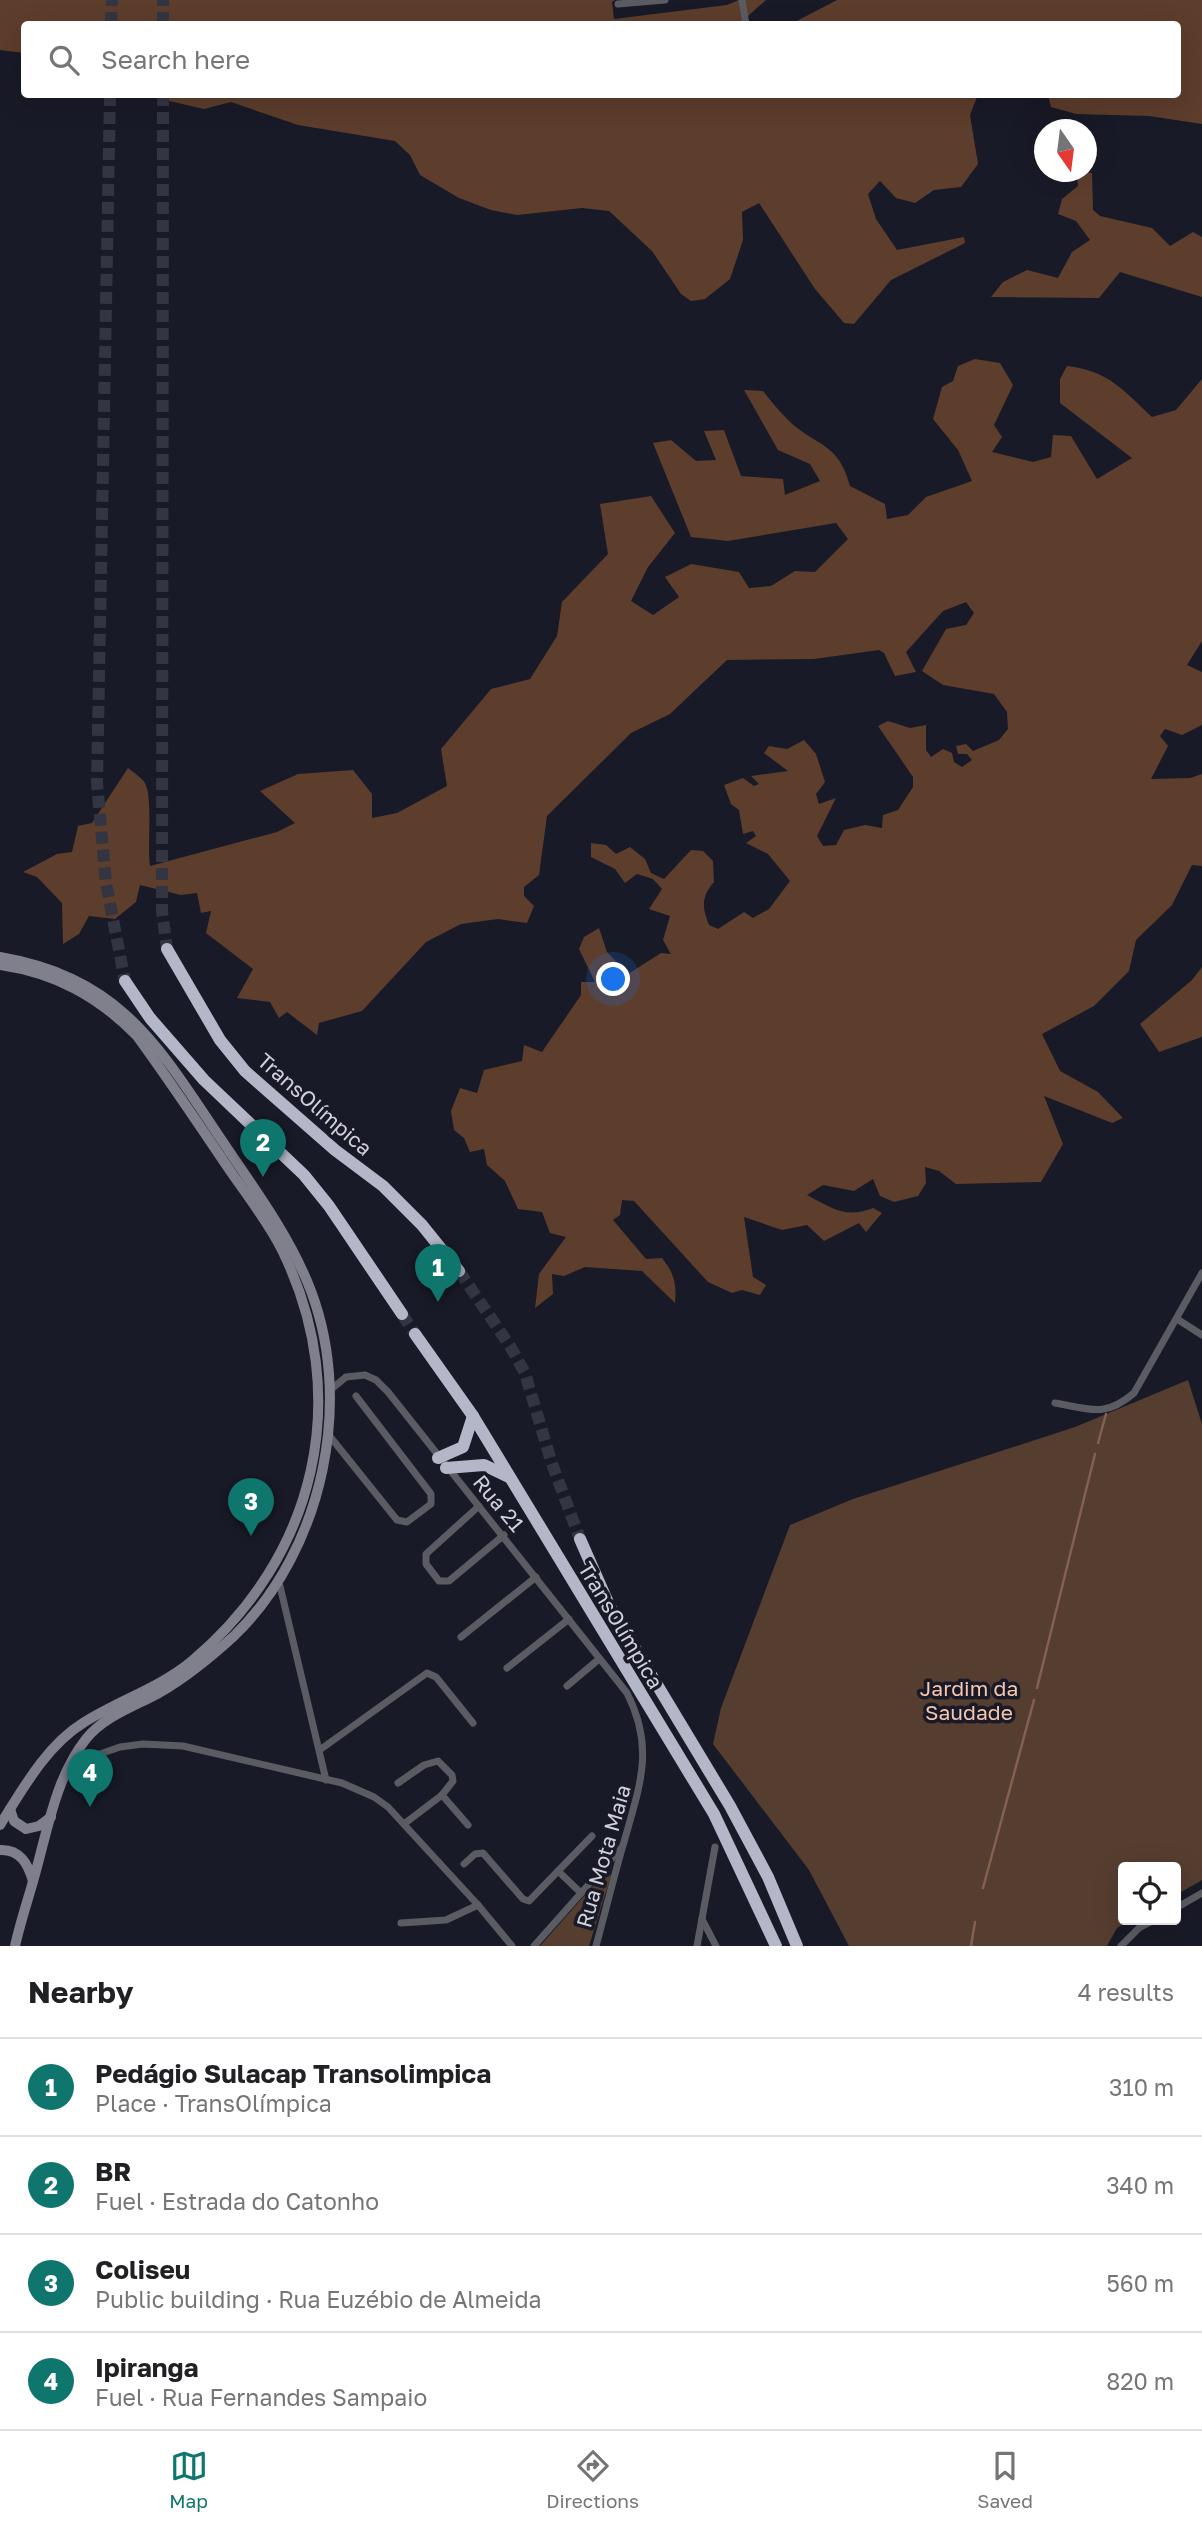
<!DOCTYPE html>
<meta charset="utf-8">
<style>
body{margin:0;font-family:"Golos Text",sans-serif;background:#f6f6f6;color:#202124}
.controls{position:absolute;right:21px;bottom:21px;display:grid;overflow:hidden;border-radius:7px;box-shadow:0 7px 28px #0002}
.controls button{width:63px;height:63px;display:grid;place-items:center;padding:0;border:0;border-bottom:2px solid #e0e0e0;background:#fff;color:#202124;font:35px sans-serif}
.compass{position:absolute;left:1034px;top:119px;width:63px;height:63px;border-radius:50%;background:#fff;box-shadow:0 7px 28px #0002;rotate:166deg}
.you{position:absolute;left:614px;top:980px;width:24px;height:24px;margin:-18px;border:5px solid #fff;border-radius:50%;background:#1a73e8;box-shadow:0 0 0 10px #1a73e833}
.badge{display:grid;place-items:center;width:46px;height:46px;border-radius:50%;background:#0f766e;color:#fff;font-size:23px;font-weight:700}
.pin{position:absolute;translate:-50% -58px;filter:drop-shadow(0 2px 4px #0008)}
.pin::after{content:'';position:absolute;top:37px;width:24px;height:21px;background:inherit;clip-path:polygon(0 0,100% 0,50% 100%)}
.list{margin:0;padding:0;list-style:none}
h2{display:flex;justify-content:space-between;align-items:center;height:91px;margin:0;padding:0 28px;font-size:30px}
h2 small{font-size:23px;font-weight:400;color:#757577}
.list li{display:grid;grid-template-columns:46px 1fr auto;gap:21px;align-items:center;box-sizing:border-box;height:98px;padding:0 28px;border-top:2px solid #e0e0e0}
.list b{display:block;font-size:26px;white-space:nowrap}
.list p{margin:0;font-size:23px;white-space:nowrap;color:#757577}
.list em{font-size:23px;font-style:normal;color:#757577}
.icon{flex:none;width:38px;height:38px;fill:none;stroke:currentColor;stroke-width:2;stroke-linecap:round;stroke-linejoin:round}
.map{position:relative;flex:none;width:1202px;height:1946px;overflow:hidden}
.search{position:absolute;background:#fff;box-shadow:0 7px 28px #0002;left:21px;right:21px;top:21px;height:77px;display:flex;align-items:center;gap:18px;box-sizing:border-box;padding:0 24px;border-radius:7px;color:#757577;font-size:26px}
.sheet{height:483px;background:#fff}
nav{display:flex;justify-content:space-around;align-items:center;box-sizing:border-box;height:98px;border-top:2px solid #e0e0e0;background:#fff;font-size:19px;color:#757577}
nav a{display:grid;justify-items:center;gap:4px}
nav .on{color:#0f766e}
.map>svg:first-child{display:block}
</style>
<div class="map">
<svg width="1202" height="1946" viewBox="0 0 1202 1946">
<rect width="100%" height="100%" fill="#191a27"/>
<g fill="#553d30">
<path d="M1188,1380L1202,1424V1880L1176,1895V1867H1123V1920H1130L1117,1928L1107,1946H849L809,1870L713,1744L721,1708L790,1525L853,1499L1075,1427Z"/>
<path d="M606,1871L611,1876L589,1946H540Z"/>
</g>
<g fill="#5d3d2c">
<path d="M0,0H615L612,2L614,19L727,5L739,0H766L739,24H24V53L0,50Z"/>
<path d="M837,0H1202V124L1149,116L1076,114L1051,107L1048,95L1178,94V24H791Z"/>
<path d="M143,95H983L977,97L970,115L978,164L961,187L934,190L915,203L896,198L880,181L868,194L876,219L897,250L964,237L965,243L891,280L854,324L844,323L815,289L759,203L742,212L743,240L730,279L705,299L691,301L681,294L652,251L609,211L582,208L517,215L491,210L459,198L420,175L410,155L395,141L298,125L231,102L204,109Z"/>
<path d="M1077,172L1092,173L1093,210L1100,216L1152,228L1170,246L1193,232L1202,237V297L1120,272L1099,298L991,297L1003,282L1027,270L1058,278L1072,252L1090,240L1076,221L1058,214L1062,199L1078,186Z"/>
<path d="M975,359L1000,363L1013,385L994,425L1002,437L992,452L1033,462L1051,457L1053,435L1071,436L1097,479L1132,458L1060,403V379L1067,366C1109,371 1123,390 1152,417L1176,410L1202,379V641L1187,665L1202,672V725L1182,735L1165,729L1160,736L1168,746L1151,779L1190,778L1202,774V866L1192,865L1172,905L1136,940L1129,971L1094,1006L1042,1034L1060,1071L1098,1092L1123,1118L1112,1123L1044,1096L1063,1144L1041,1182L956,1184L939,1171L925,1167L926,1183L918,1196L894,1202L880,1196L873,1179L854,1191L823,1185L807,1195C832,1208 845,1219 873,1208L882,1213L866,1232L859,1223L824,1241L807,1225L782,1230L744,1217L753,1277L766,1285L760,1295L742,1290L732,1293L708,1282L634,1201L622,1200L620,1215L613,1220L646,1259L662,1258C674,1273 677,1284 675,1303L642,1271L585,1267L564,1276L552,1274L553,1294L535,1308L539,1274L566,1237L550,1233L542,1212L518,1209L505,1181L487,1165L484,1149L470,1152L464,1138L454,1130L451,1111L460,1088L477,1093L484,1070L522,1061L524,1045L542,1052L581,995V982H595L579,949L584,937L599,928L607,952L628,974L661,953L671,954L663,940L670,916L649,909L662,889L653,879L637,874L625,883L615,869L591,857V843L606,845L616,854L630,847L645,859L651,873L664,879L691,850L703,851L713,861L714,882C701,897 702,907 709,925L718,929L744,912L753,918L769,909L790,881L768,854L746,843L756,836L753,831L743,834L739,810L731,804L724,785L743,778L754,786L759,784L751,776L788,771L764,753L769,746L787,749L804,740L816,754L825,782L816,794L819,804L836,798L817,836L823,846L836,845L844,830L865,825L882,828L883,815L898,810L913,787V777L878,726L888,721L910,728L926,725V750L931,757L943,749L952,753L954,762L962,767L972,760L967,754H958L956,746L966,744L973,751L999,740L1008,729L1007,712L994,694L943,685L922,671L946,629L966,625L974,613L966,602L943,611L906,652L916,672L895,676L884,653L879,650L814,659L727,660L670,714L631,733L547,816L539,875L524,887V896L534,906L527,923L498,919L461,924L426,942L362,1011L319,1023L317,1035L287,1012L279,1018L270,1002L237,998L253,969L206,933L211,911L201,913L197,893L181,895L140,885L136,902L115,919L89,916L79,934L63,944L62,903L37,877L23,872L57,854L72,852L78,826L92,823L128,768C134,773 141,777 145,783C153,798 147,845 150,866L277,832L295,823L260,791L298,774L353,770L372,794V818L397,813L447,786L441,749L491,689L530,679L557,636L562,602L608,554L600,504L651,496L675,533L648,567L631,601L653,615L679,597L665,577L691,564L739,572L749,588L771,586L795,571L815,572L848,539L836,523L728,541L691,537L653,443L671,440L696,461L716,460L704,431L724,430L741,476L783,479L785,495L820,481L810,464L778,450L744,390L763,391C771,401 779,411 788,420C816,447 838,441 850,486L885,504L887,519L908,515L926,497L972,481L958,450L933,419L942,387L953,381L958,366Z"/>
<path d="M1202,967V1037L1159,1052L1140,1024L1192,980Z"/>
</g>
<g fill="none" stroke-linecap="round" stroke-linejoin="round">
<g stroke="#83604f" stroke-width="2.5">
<path d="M1098,1443L1106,1414"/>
<path d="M1037,1688L1095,1454"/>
<path d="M983,1888L1034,1700"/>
<path d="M971,1946L975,1922"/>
</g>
<g stroke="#343542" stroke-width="12" stroke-dasharray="12 6" stroke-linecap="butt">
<path d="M111,24L112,0"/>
<path d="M163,24V0"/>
<path d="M110,94L97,783L106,883L125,981"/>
<path d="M163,94L162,911L167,949"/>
<path d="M459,1271L510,1346L525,1373L551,1461L580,1539"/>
<path d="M402,1314L415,1334"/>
</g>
<g stroke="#5b5c63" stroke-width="7">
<path d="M742,0L746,24"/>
<path d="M618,4L665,0"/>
<path d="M1177,1319L1202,1335"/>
<path d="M329,1391L346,1377L365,1375L376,1380L388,1392L627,1693C654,1746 641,1782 626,1835C615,1872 606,1909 596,1946"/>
<path d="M1055,1403C1090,1409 1105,1418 1134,1393L1202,1273"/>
<path d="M328,1434L397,1520L407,1522L431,1504V1494L356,1396"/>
<path d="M479,1506L426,1554V1564L439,1581H449L504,1535"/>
<path d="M279,1582L326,1780"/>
<path d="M461,1637L536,1577"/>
<path d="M507,1668L569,1619"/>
<path d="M567,1686L599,1659"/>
<path d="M321,1749L427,1673L436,1677L473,1723"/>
<path d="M71,1764L120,1747L143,1744L183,1746L342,1783L374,1797L388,1807L478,1905L512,1946"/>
<path d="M398,1783L424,1765L438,1761L452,1775L453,1781L442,1795L404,1824"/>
<path d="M442,1795L468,1825"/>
<path d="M464,1864L475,1854L483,1853L523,1899L529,1901L592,1836"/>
<path d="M558,1871L581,1893"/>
<path d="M1176,1908L1202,1893"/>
<path d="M702,1919L716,1946"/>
<path d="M401,1923L446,1920L478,1905"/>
<path d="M534,1946L622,1847"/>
<path d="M697,1946L715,1847"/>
<path d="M1121,1946L1139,1928L1154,1920"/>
</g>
<g stroke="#7f808c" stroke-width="10">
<path d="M0,957C122,978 159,1047 223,1142C253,1187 286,1231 307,1281C356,1397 324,1549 234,1636C211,1657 187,1677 159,1693C135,1706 103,1717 86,1739C57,1776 49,1823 37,1867C30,1894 21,1919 15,1946"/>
<path d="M0,965C55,973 98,996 137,1036C170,1081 201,1128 233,1175C250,1199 269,1224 282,1250C354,1397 316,1556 193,1660C160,1688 119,1700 83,1723C47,1745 22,1790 0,1825"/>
<path d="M10,1809L14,1821L26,1829L39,1826L51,1817"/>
<path d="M0,1850C20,1849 28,1864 33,1881"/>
</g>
<g stroke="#b4b7c8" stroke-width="12">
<path d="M167,949L220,1040L245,1071L335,1150L383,1186L422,1225L459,1271"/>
<path d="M125,981L150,1018L204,1080L304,1175L329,1206L402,1314"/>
<path d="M415,1334L473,1416L714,1814L776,1946"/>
<path d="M438,1458L463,1447L473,1416"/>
<path d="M446,1468L484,1465L509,1477"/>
<path d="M580,1539L609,1605L730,1806L768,1877L797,1946"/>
</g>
</g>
<g text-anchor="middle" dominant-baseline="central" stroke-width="7" stroke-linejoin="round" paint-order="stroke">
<g font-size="21" fill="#d0d1da" stroke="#191a27">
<text transform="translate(315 1104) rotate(41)">TransOlímpica</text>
<text transform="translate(499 1503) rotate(50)">Rua 21</text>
<text transform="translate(621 1625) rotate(59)">TransOlímpica</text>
<text transform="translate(603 1856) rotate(-74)">Rua Mota Maia</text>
</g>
<g font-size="21" fill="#f7c6ad" stroke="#191a27">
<text x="969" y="1688">Jardim da<tspan x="969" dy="24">Saudade</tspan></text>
</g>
</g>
</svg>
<div class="controls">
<button><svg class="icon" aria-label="locate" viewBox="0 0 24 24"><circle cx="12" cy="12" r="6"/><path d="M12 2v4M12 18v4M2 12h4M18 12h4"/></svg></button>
</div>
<svg class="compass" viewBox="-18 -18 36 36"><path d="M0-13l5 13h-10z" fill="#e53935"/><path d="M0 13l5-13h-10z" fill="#757577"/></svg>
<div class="you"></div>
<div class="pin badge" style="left:438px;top:1302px">1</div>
<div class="pin badge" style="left:263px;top:1177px">2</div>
<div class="pin badge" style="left:251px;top:1536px">3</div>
<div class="pin badge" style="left:90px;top:1807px">4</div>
<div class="search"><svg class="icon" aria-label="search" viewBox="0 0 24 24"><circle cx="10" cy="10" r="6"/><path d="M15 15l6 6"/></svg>Search here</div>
</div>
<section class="sheet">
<h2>Nearby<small>4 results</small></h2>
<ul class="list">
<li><span class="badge">1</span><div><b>Pedágio Sulacap Transolimpica</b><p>Place · TransOlímpica</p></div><em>310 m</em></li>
<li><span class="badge">2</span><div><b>BR</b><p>Fuel · Estrada do Catonho</p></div><em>340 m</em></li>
<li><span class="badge">3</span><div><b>Coliseu</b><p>Public building · Rua Euzébio de Almeida</p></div><em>560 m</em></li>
<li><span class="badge">4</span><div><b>Ipiranga</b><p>Fuel · Rua Fernandes Sampaio</p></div><em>820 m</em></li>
</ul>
</section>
<nav>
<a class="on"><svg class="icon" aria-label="map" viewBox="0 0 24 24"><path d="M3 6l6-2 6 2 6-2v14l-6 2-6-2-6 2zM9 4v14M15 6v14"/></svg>Map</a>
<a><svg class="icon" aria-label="directions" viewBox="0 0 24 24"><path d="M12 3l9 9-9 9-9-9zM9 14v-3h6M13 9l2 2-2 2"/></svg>Directions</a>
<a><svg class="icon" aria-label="saved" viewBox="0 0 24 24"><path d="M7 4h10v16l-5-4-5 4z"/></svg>Saved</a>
</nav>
